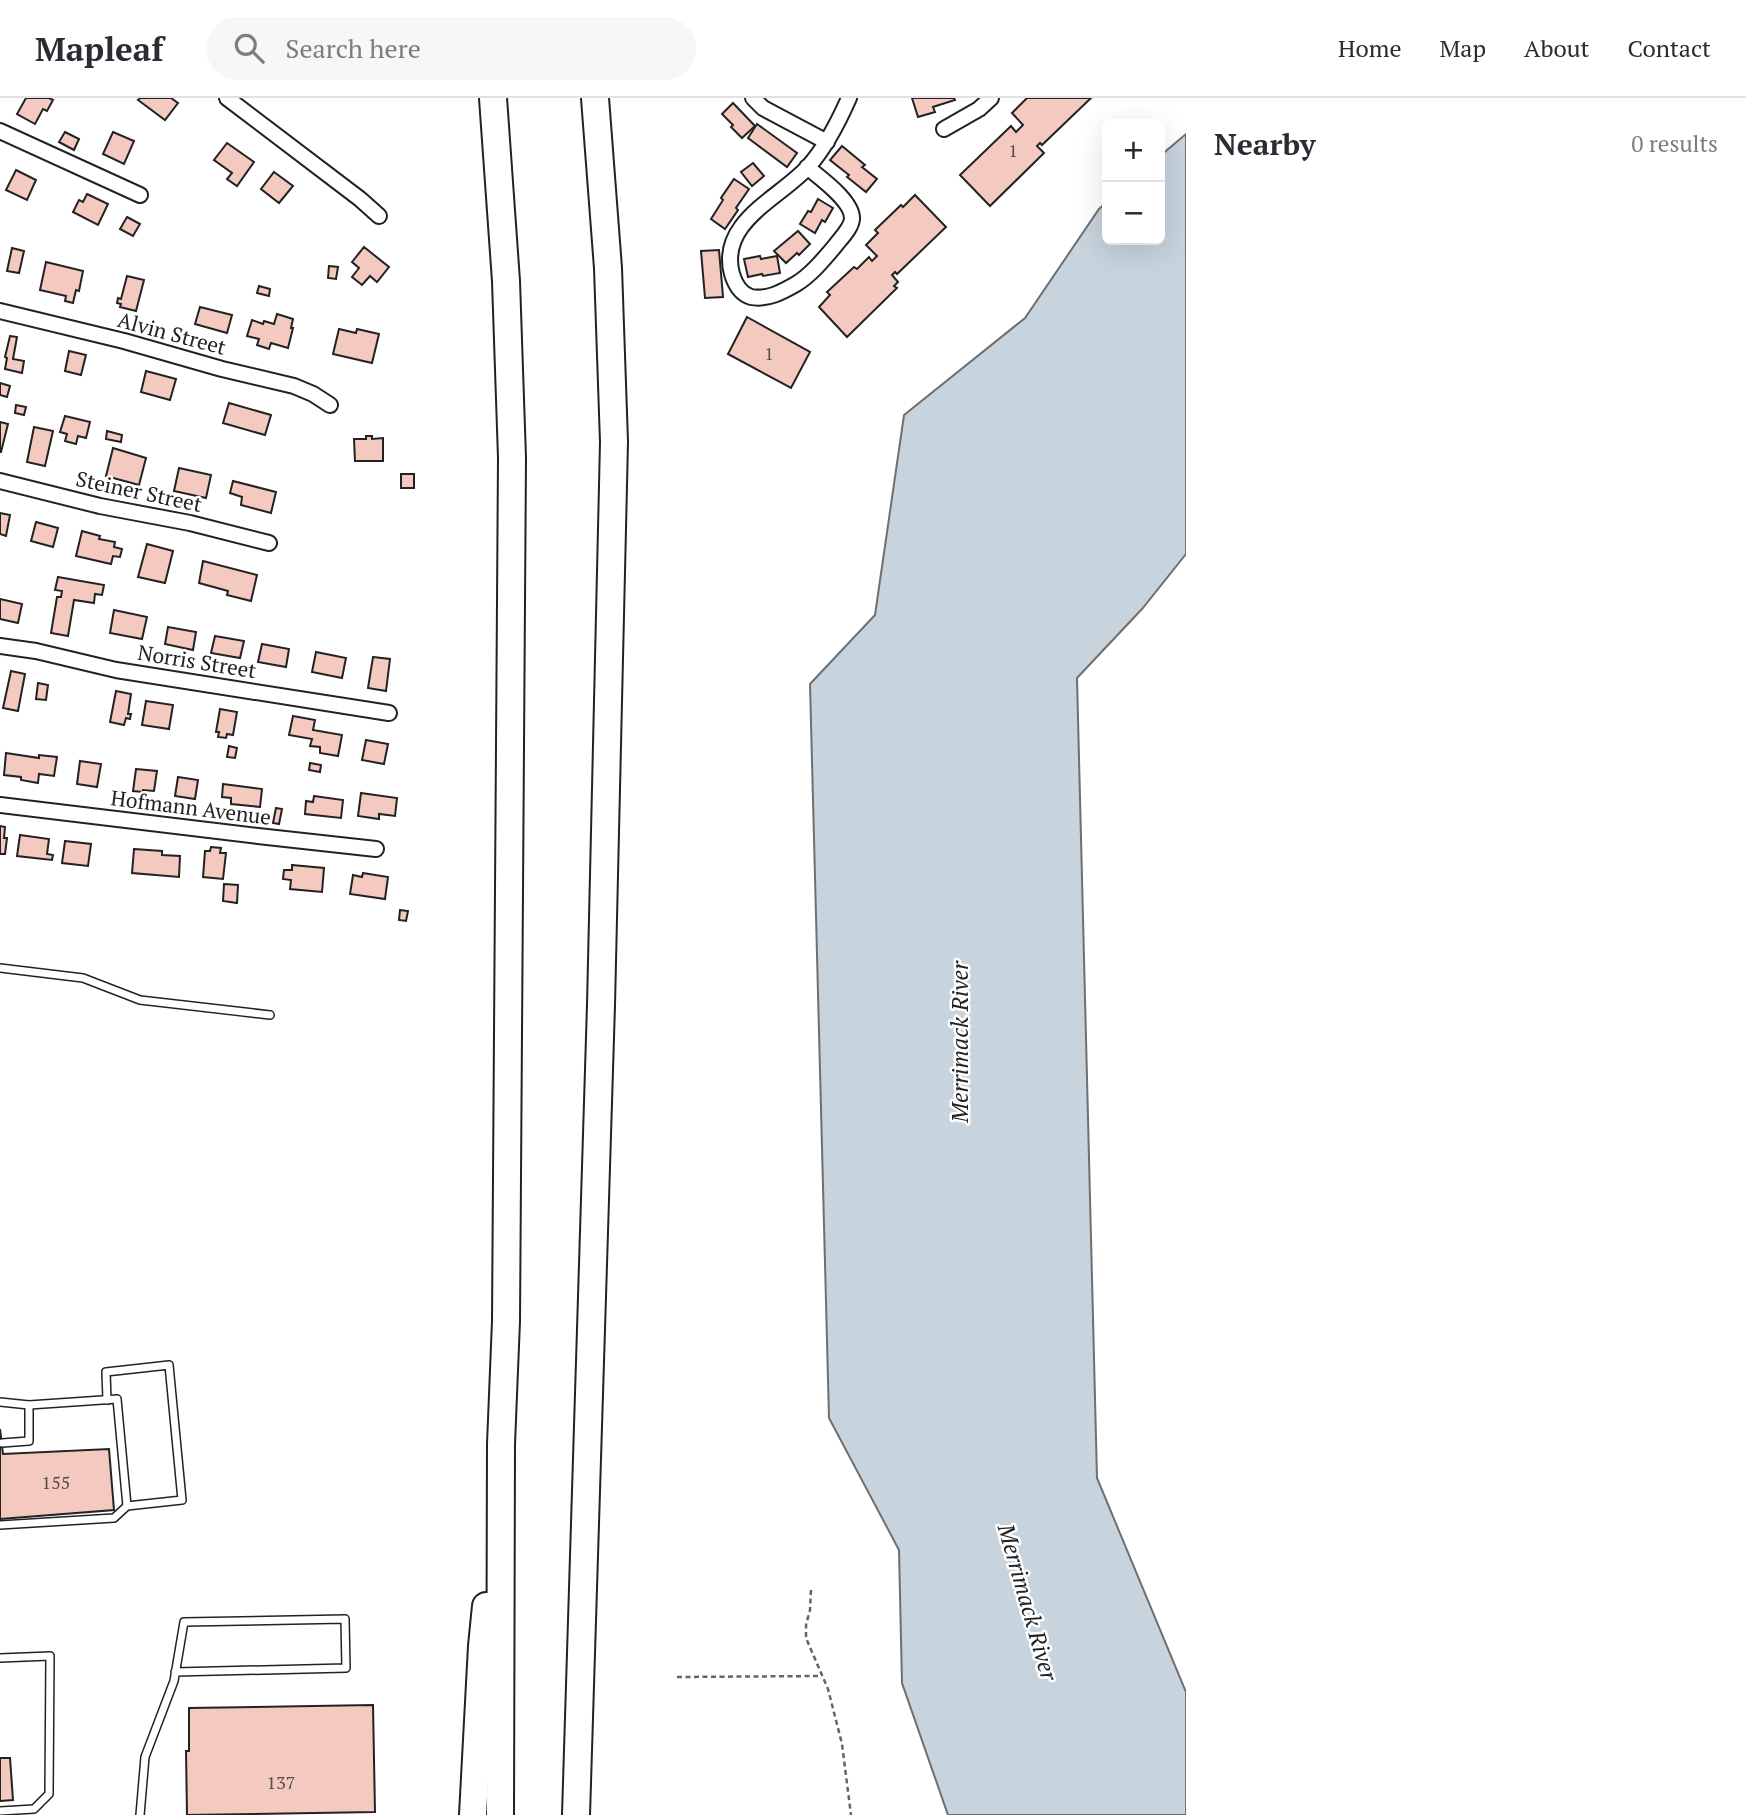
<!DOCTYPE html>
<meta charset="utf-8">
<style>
body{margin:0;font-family:"PT Serif",serif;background:#f7f7f7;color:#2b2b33}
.controls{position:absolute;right:21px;top:21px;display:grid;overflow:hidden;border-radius:10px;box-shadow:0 7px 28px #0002}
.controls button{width:63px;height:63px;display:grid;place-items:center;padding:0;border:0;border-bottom:2px solid #e1e1e2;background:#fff;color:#2b2b33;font:35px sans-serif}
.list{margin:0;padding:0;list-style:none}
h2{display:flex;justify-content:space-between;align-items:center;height:91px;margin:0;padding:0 28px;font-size:30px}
h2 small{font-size:23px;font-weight:400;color:#7c7c81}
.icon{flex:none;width:38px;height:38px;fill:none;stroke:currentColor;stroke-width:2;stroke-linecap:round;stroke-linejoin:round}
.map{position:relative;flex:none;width:1186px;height:1717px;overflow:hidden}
header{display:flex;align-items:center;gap:42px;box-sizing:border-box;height:98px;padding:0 35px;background:#fff;border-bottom:2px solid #e1e1e2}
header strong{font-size:33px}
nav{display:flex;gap:38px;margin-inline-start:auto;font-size:24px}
.search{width:490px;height:63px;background:#f7f7f7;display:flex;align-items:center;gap:18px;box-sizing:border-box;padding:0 24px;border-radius:38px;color:#7c7c81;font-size:26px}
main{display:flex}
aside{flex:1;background:#fff}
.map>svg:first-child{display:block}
</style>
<header>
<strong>Mapleaf</strong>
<div class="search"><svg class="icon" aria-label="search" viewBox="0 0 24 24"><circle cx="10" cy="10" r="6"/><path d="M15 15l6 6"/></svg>Search here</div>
<nav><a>Home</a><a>Map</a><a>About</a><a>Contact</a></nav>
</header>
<main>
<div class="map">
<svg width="1186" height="1717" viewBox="0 0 1186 1717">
<rect width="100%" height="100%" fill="#fff"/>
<path fill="#c7d3dd" stroke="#6f6f6f" stroke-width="2" d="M1186,36V456L1142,511L1077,580L1097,1380L1186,1594V1717H948L902,1585L899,1452L829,1320L810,586L875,517L904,317L1025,220L1099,111L1107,104V142H1160V58Z"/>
<g fill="#f3c9c0" stroke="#222" stroke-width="2">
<path d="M26,0H49L53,2L47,13L43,11L35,26L17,16Z"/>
<path d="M140,0H171L178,5L165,22L138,2Z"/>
<path d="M912,0H954L955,2L933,9L935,14L918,19Z"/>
<path d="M1027,0H1091L1042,47L1040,45L1037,48L1044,55L990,108L960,77L1011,28L1016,34L1023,27L1012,15Z"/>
<path d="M733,5L755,28L742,40L731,29L733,27L722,16Z"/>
<path d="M757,26L797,55L787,69L748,40Z"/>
<path d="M65,34L79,41L74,52L59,44Z"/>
<path d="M113,34L134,43L124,66L103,56Z"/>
<path d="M227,45L254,64L237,88L227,81L232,75L214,62Z"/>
<path d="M842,48L865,67L862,69L877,81L866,94L847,79L849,77L830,62Z"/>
<path d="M753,65L764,78L752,88L741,74Z"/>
<path d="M16,72L36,82L27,102L6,92Z"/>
<path d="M274,74L293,88L279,105L261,91Z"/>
<path d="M734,81L749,91L736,110L738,112L725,131L711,121L723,102L721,100Z"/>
<path d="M87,96L108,106L98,127L73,114L79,102L83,104Z"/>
<path d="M915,97L946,129L897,176L895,174L892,177L898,184L894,188L897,190L847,239L819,209L830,197L827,194L854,169L857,171L869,159L872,163L877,158L866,147L878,135L875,132L901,107L903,109Z"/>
<path d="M818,101L833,110L825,124L822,122L815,135L800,126L808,113L811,114Z"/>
<path d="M127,119L140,126L133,138L120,131Z"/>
<path d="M798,133L810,146L799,157L797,155L786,165L774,153Z"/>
<path d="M364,149L389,169L377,184L370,178L362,187L352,179L359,170L352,164Z"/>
<path d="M12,150L24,153L19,175L7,173Z"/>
<path d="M719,152L723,199L705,200L701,153Z"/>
<path d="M760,158L761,161L777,158L780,175L763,178L762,176L748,179L744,161Z"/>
<path d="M46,164L83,173L79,193L76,192L73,205L65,203L66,198L40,192Z"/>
<path d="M329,168L338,169L336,181L328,180Z"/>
<path d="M127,178L144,182L136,213L120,209L121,206L117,205L118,200L121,201Z"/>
<path d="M259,188L270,191L269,198L257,195Z"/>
<path d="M200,209L232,217L227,235L195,226Z"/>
<path d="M277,216L293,221L291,230H293L288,250L271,245L269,251L257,247L259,241L247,238L252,222L263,226L264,223L274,226Z"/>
<path d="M747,219L810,254L791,290L728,256Z"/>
<path d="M339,231L356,235L357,231L379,236L372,265L333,256Z"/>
<path d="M10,238L17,239L13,261L24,263L22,275L5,271L7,260L5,259Z"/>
<path d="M69,253L86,257L81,277L65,273Z"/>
<path d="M146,273L176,281L170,302L141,294Z"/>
<path d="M0,285L10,288L7,299L0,297Z"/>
<path d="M229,305L271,317L265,337L223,325Z"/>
<path d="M16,307L26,309L24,317L15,315Z"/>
<path d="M65,318L90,324L86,340L78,338L76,346L65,343L67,336L60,334Z"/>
<path d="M0,324L8,326L1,354H0Z"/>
<path d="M34,329L53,333L45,368L27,364Z"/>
<path d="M107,333L122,337L121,344L106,341Z"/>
<path d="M366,338H372V341L383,340V363H355L354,341H366Z"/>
<path d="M113,350L146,360L139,387L106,378Z"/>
<path d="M179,370L211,377L206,400L174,393Z"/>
<rect x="401" y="376" width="13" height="14"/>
<path d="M233,383L276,394L271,415L241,407L242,399L230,395Z"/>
<path d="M0,415L10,417L6,438L0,436Z"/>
<path d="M36,424L58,430L53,449L31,443Z"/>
<path d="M82,433L100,438L99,441L115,444L114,449L122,451L120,459L113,458L111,466L76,458Z"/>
<path d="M147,446L173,453L165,485L138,479Z"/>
<path d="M203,463L257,477L251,503L227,497L228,493L199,485Z"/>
<path d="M58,479L104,487L102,497L95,496L94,505L74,502L68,538L51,535L57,499H61L62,493L55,492Z"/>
<path d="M0,501L22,506L18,525L0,521Z"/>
<path d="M114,512L147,519L142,541L110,535Z"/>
<path d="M168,529L196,534L193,552L165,546Z"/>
<path d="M215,538L244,543L240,560L211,555Z"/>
<path d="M262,546L289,551L286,569L258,564Z"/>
<path d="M316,554L346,560L342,580L312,574Z"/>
<path d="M373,559L390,561L386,593L368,590Z"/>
<path d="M11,573L25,576L18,613L3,610Z"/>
<path d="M38,585L48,587L46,602L36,601Z"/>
<path d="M116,593L131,596L128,616H131L130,621L126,620L124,627L110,624Z"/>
<path d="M146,603L173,607L169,631L142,627Z"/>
<path d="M220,611L237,614L233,637L227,636L226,640L218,639L219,634H216Z"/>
<path d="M293,618L315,622L313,632L342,637L338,658L320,655V649L310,648L312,641L289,637Z"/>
<path d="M366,642L388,646L384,666L362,662Z"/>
<path d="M229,648L237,650L235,660L227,659Z"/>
<path d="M6,655L39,660V657L57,659L54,678L39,676L38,685L21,682V679L4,677Z"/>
<path d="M80,663L101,666L97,689L77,686Z"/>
<path d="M310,665L321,667L320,674L309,672Z"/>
<path d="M136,671L157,673L154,693L143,692V694L133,693Z"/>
<path d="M178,679L198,682L195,701L175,698Z"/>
<path d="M223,686L262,691L260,709L231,706V700L222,699Z"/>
<path d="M361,695L397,700L395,718L379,716V721L358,718Z"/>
<path d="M314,698L343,702L341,720L305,716L306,703L313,704Z"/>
<path d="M276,710L282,711L279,726L273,725Z"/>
<path d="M0,728L5,729L4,740H7L5,756H0Z"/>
<path d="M20,737L49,741L47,756L53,757L52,762L17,758Z"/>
<path d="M65,743L91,746L88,768L62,765Z"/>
<path d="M211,749L221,750L220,755H226L223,781L203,779L205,753H210Z"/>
<path d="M134,751L162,753V757L180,758L179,779L132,775Z"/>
<path d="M292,767L324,770L322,794L290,791L291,782L283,781L284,772H292Z"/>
<path d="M363,775L388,779L385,801L350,796L353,777L362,779Z"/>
<path d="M224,786L238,787L237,805L223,803Z"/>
<path d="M400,812L408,813L406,823L399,822Z"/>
<path d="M0,1331L3,1356L109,1351L114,1412L0,1421Z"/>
<path d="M373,1607L375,1714L187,1717L186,1653H189V1610Z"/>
<path d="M0,1660H10L13,1702L0,1703Z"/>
</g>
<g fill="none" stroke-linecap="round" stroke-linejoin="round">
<defs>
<g id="service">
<path d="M0,870L83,880L140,902L270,917"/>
<path d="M107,1302L106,1274L169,1267L182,1402L127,1408"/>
<path d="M0,1304L29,1307L117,1301L127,1408L114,1420L0,1427"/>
<path d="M2,1345L29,1343V1307"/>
<path d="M0,1560L50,1558L49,1696L34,1711L0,1713"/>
<path d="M140,1717L145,1659L174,1583L184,1524L345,1521L346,1570L175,1574"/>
</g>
<g id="minor">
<path d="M227,0L360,101L379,118"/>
<path d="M753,0L763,10L827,44"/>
<path d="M944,31L979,11L991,0"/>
<path d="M0,33L140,97"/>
<path d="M807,69C820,80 853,103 852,121C851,131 840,141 835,148C824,161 811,177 796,186C782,194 768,202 751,199C741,196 735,186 732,176C718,124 780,100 808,69C826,49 838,25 849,0"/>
<path d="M0,213L124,243L222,271L294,288L313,296L330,307"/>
<path d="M0,383L100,408L190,425L269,445"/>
<path d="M0,548L36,553L116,572L389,615"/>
<path d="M0,707L258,738L376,751"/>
</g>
<g id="motorway">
<path d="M493,0L506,183L512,360L506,1223L501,1346L500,1717"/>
<path d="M473,1717L482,1548L486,1508"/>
<path d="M576,1717L601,907L614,344L608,170L595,0"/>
</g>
</defs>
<use href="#service" stroke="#222" stroke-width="10"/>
<use href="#minor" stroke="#222" stroke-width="18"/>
<use href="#motorway" stroke="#222" stroke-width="30"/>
<g stroke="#646464" stroke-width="2.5" stroke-dasharray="5 3.5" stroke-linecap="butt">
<path d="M811,1492L810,1512L806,1527V1540L828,1591L842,1646L851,1717"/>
<path d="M677,1579L821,1578"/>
</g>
<use href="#service" stroke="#fff" stroke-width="7"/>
<use href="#minor" stroke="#fff" stroke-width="14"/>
<use href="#motorway" stroke="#fff" stroke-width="26"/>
</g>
<g text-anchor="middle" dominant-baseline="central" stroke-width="5" stroke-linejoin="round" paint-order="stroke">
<g font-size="18" fill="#564c4a">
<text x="1013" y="52">1</text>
<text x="769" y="255">1</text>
<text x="56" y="1384">155</text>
<text x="281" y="1684">137</text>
</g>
<g font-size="21" fill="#222" stroke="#fff">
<text transform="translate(172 235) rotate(15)">Alvin Street</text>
<text transform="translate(139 393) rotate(12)">Steiner Street</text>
<text transform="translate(197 563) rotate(9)">Norris Street</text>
<text transform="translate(191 709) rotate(7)">Hofmann Avenue</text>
</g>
<g font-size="23" font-style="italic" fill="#222" stroke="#fff">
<text transform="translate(959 944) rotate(-90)">Merrimack River</text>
<text transform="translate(1028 1504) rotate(74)">Merrimack River</text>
</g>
</g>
</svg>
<div class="controls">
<button>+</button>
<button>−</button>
</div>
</div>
<aside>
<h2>Nearby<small>0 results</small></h2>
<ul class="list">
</ul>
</aside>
</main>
